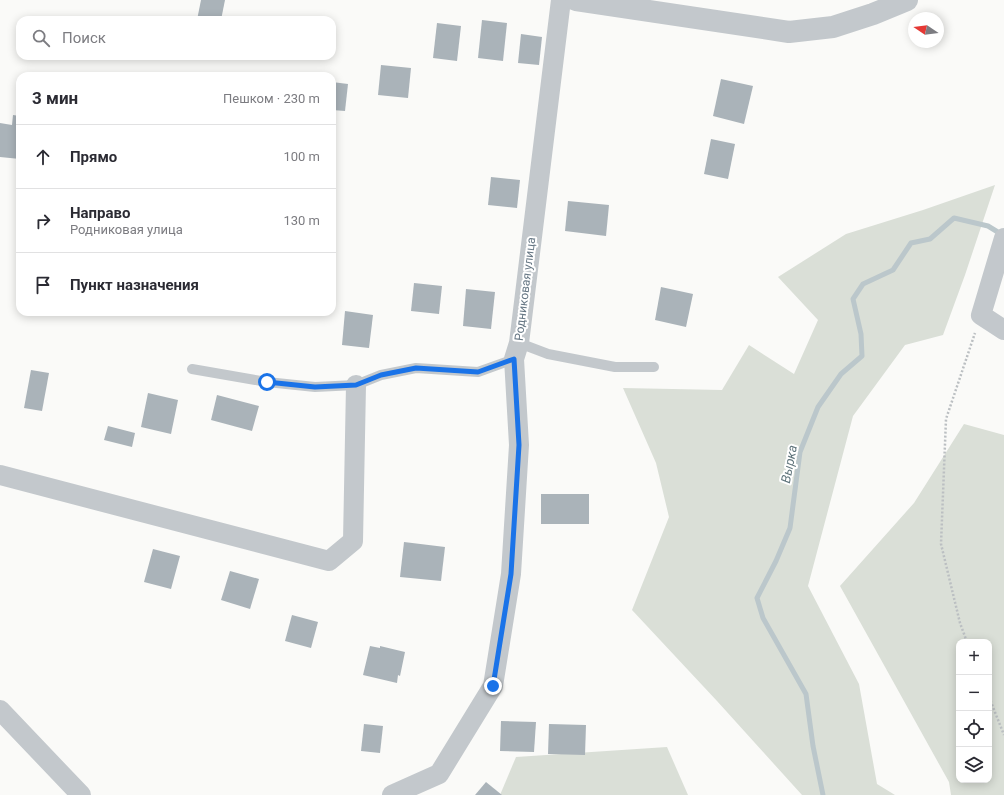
<!DOCTYPE html>
<html lang="ru">
<meta charset="utf-8">
<style>
body{margin:0;font-family:Roboto,sans-serif;background:#f7f7f7;color:#2b2b33}
.controls{position:absolute;right:12px;bottom:12px;display:grid;overflow:hidden;border-radius:8px;box-shadow:0 2px 10px #0003}
.controls button{width:36px;height:36px;display:grid;place-items:center;padding:0;border:0;border-bottom:1px solid #e1e1e2;background:#fff;color:#2b2b33;font:20px sans-serif}
.compass{position:absolute;left:908px;top:12px;width:36px;height:36px;border-radius:50%;background:#fff;box-shadow:0 2px 10px #0003;rotate:283deg}
.stop{position:absolute;width:12px;height:12px;margin:-9px;border:3px solid #1a73e8;border-radius:50%;background:#fff}
.stop.end{background:#1a73e8;border-color:#fff;box-shadow:0 1px 4px #0008}
.list{margin:0;padding:0;list-style:none}
h2{display:flex;justify-content:space-between;align-items:center;height:52px;margin:0;padding:0 16px;font-size:17px}
h2 small{font-size:13px;font-weight:400;color:#7c7c81}
.list li{display:grid;grid-template-columns:26px 1fr auto;gap:12px;align-items:center;box-sizing:border-box;height:64px;padding:0 16px;border-top:1px solid #e1e1e2}
.list b{display:block;font-size:15px;white-space:nowrap}
.list p{margin:0;font-size:13px;white-space:nowrap;color:#7c7c81}
.list em{font-size:13px;font-style:normal;color:#7c7c81}
.icon{flex:none;width:22px;height:22px;fill:none;stroke:currentColor;stroke-width:2;stroke-linecap:round;stroke-linejoin:round}
.map{position:relative;flex:none;width:1004px;height:795px;overflow:hidden}
.search{position:absolute;background:#fff;box-shadow:0 2px 10px #0003;left:16px;top:16px;width:320px;height:44px;display:flex;align-items:center;gap:10px;box-sizing:border-box;padding:0 14px;border-radius:12px;color:#7c7c81;font-size:15px}
.panel{position:absolute;background:#fff;box-shadow:0 2px 10px #0003;left:16px;top:72px;width:320px;height:244px;border-radius:12px}
.map>svg:first-child{display:block}
</style>
<div class="map">
<svg width="1004" height="795" viewBox="0 0 1004 795">
<rect width="100%" height="100%" fill="#fafaf8"/>
<g fill="#dadfd7" fill-rule="evenodd">
<path d="M995,185L965,275L943,335L905,345L853,416L808,586L859,684L877,784L895,795H802L717,701L632,610L669,517L656,463L623,388L722,390L749,345L794,374L818,320L778,277L846,234L923,210Z"/>
<path d="M964,424L1004,435V795H951L949,782L840,586L914,503ZM959,642H989V780H959Z"/>
<path d="M667,747L688,795H500L516,757Z"/>
</g>
<g fill="none" stroke-linecap="round" stroke-linejoin="round">
<path stroke="#bbc7cb" stroke-width="5" d="M823,795L813,746L806,694L763,618L757,598L776,561L790,528L800,452L818,407L841,374L862,356L861,334L853,299L863,284L893,270L911,243L930,239L954,218L988,226L1001,234"/>
</g>
<g fill="#aab3b9">
<path d="M201,0H225L221,20H197Z"/>
<path d="M482,20L507,23L503,61L478,58Z"/>
<path d="M437,23L461,26L457,61L433,58Z"/>
<path d="M521,34L542,37L539,65L518,63Z"/>
<path d="M381,65L411,68L408,98L378,95Z"/>
<path d="M721,79L753,86L744,124L713,116Z"/>
<path d="M332,82L348,84L345,111L332,110Z"/>
<path d="M13,115L20,116V159L0,157V123L12,125Z"/>
<path d="M711,139L735,144L728,179L704,174Z"/>
<path d="M491,177L520,180L517,208L488,205Z"/>
<path d="M568,201L609,205L606,236L565,231Z"/>
<path d="M414,283L442,286L439,314L411,311Z"/>
<path d="M661,287L693,294L686,327L655,320Z"/>
<path d="M466,289L495,292L491,329L463,326Z"/>
<path d="M345,311L373,315L369,348L342,345Z"/>
<path d="M31,370L49,373L42,411L24,408Z"/>
<path d="M148,393L178,400L171,434L141,427Z"/>
<path d="M217,395L259,406L252,431L211,420Z"/>
<path d="M108,426L135,433L132,447L104,440Z"/>
<rect x="541" y="494" width="48" height="30"/>
<path d="M404,542L445,547L441,581L400,577Z"/>
<path d="M153,549L180,556L171,589L144,582Z"/>
<path d="M230,571L259,579L250,609L221,600Z"/>
<path d="M292,615L318,622L311,648L285,641Z"/>
<path d="M370,646L380,648V646L405,652L400,676L398,675L397,683L363,675Z"/>
<path d="M501,721L536,722L534,752L500,751Z"/>
<path d="M364,724L383,726L380,753L361,751Z"/>
<path d="M549,724L586,725L585,755L548,754Z"/>
<path d="M486,782L502,795H475Z"/>
</g>
<g fill="none" stroke-linecap="round" stroke-linejoin="round">
<g stroke="#bbbfc2" stroke-width="2.5" stroke-dasharray="2 2" stroke-linecap="butt">
<path d="M967,642L960,623L941,544L946,419L975,333"/>
<path d="M989,697L1004,735"/>
</g>
<g stroke="#c3c8cc" stroke-width="10">
<path d="M519,343L548,354L615,367H654"/>
<path d="M192,369L267,382L315,387L356,385L381,375L416,368L478,372L514,359"/>
</g>
<g stroke="#c3c8cc" stroke-width="20">
<path d="M1004,238L981,315L1004,330"/>
<path d="M0,475L329,561L353,541L356,385"/>
<path d="M0,710L81,795"/>
<path d="M392,795L439,774L493,686L511,574L519,445L514,359L519,343L561,0"/>
</g>
<path stroke="#c3c8cc" stroke-width="22" d="M576,0L789,32L833,27L873,14L907,0"/>
</g>
<g fill="none" stroke-linecap="round" stroke-linejoin="round">
<path stroke="#1a73e8" stroke-width="5" d="M267,382L315,387L356,385L381,375L416,368L478,372L514,359L519,445L511,574L493,686"/>
</g>
<g text-anchor="middle" dominant-baseline="central" stroke-width="4" stroke-linejoin="round" paint-order="stroke">
<g font-size="12" fill="#657683" stroke="#fff">
<text transform="translate(525 289) rotate(-83)">Родниковая улица</text>
</g>
<g font-size="13" font-style="italic" fill="#60757c" stroke="#fff">
<text transform="translate(789 464) rotate(-79)">Вырка</text>
</g>
</g>
</svg>
<div class="controls">
<button>+</button>
<button>−</button>
<button><svg class="icon" aria-label="locate" viewBox="0 0 24 24"><circle cx="12" cy="12" r="6"/><path d="M12 2v4M12 18v4M2 12h4M18 12h4"/></svg></button>
<button><svg class="icon" aria-label="layers" viewBox="0 0 24 24"><path d="M12 4l9 5-9 5-9-5zM3 14l9 5 9-5"/></svg></button>
</div>
<svg class="compass" viewBox="-18 -18 36 36"><path d="M0-13l5 13h-10z" fill="#e53935"/><path d="M0 13l5-13h-10z" fill="#7c7c81"/></svg>
<div class="stop" style="left:267px;top:382px"></div>
<div class="stop end" style="left:493px;top:686px"></div>
<div class="search"><svg class="icon" aria-label="search" viewBox="0 0 24 24"><circle cx="10" cy="10" r="6"/><path d="M15 15l6 6"/></svg>Поиск</div>
<section class="panel">
<h2>3 мин<small>Пешком · 230 m</small></h2>
<ul class="list">
<li><svg class="icon" aria-label="ahead" viewBox="0 0 24 24"><path d="M12 20V5M6 11l6-6 6 6"/></svg><div><b>Прямо</b></div><em>100 m</em></li>
<li><svg class="icon" aria-label="right" viewBox="0 0 24 24"><path d="M7 20v-9h11M14 6l5 5-5 5"/></svg><div><b>Направо</b><p>Родниковая улица</p></div><em>130 m</em></li>
<li><svg class="icon" aria-label="arrive" viewBox="0 0 24 24"><path d="M6 21V4h12l-3 4 3 4H6"/></svg><div><b>Пункт назначения</b></div></li>
</ul>
</section>
</div>
